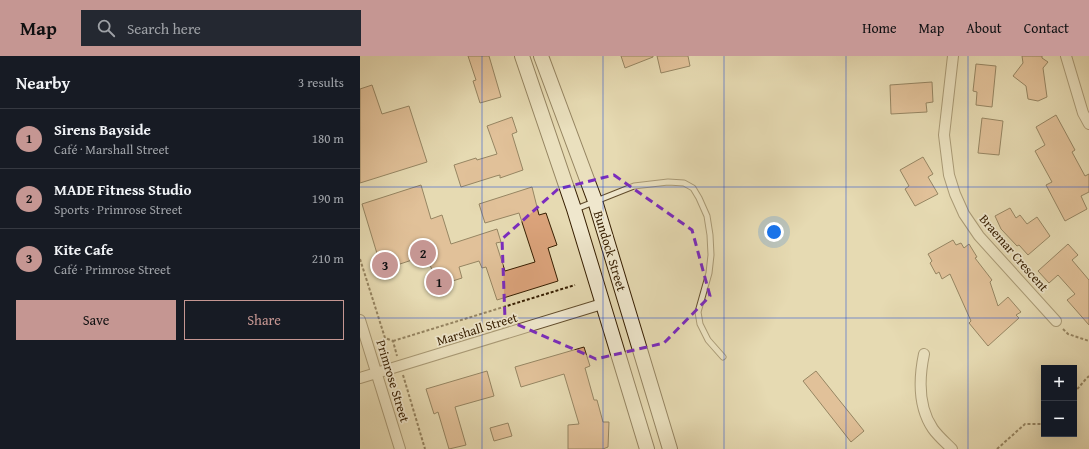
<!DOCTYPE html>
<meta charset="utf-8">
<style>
body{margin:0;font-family:"Gentium Book Plus",serif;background:#242831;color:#f1f3f6}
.controls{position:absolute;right:12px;bottom:12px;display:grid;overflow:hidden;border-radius:0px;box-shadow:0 4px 16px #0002}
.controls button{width:36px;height:36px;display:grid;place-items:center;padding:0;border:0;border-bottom:1px solid #363941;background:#171b24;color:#f1f3f6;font:20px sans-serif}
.you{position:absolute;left:414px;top:176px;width:14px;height:14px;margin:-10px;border:3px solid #fff;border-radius:50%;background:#1a73e8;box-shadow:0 0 0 6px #1a73e833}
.badge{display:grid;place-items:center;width:26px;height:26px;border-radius:50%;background:#c59692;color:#111;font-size:13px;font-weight:700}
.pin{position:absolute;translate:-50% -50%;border:2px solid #fff;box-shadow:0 1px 4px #0006}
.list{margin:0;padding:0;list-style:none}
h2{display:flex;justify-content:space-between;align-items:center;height:52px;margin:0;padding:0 16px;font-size:17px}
h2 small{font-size:13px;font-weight:400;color:#9ea1a6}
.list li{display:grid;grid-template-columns:26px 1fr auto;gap:12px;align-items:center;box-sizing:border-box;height:60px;padding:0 16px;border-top:1px solid #363941}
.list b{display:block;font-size:15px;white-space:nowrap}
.list p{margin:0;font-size:13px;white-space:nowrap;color:#9ea1a6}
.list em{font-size:13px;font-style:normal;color:#9ea1a6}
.actions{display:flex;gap:8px;padding:12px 16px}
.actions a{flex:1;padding:9px 0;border:1px solid #c59692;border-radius:0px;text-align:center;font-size:14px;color:#c59692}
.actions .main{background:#c59692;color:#111}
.icon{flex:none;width:22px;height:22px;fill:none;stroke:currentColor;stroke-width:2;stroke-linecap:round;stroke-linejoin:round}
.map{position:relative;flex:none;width:729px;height:393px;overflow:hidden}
header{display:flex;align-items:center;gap:24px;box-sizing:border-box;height:56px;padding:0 20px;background:#c59692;color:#111}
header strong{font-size:19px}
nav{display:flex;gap:22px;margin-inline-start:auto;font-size:14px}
.search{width:280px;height:36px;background:#242831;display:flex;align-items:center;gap:10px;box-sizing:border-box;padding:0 14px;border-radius:0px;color:#9ea1a6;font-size:15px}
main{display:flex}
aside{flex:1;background:#171b24}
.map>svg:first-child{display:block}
</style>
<header>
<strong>Map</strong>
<div class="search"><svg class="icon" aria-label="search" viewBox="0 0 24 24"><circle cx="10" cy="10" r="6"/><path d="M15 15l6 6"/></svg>Search here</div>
<nav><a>Home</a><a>Map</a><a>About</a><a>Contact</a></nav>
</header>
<main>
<aside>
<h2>Nearby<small>3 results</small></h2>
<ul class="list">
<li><span class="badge">1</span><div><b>Sirens Bayside</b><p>Café · Marshall Street</p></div><em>180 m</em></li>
<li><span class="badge">2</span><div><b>MADE Fitness Studio</b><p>Sports · Primrose Street</p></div><em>190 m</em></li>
<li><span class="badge">3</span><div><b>Kite Cafe</b><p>Café · Primrose Street</p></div><em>210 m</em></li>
</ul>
<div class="actions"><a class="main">Save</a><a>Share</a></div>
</aside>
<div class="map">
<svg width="729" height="393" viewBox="0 0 729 393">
<rect width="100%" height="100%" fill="#e6dab2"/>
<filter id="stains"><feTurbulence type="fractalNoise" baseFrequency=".005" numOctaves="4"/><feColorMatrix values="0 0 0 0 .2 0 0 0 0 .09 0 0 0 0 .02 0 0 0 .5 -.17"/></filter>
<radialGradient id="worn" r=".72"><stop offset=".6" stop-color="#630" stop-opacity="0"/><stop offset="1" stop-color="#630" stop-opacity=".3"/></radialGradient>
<g fill="#dba37b" stroke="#361e01">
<path d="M108,0H129L141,41L120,47L113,25L116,24Z"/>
<path d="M261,0H293V1L265,12Z"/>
<path d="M297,0H328L330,10L301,17Z"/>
<path d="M662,0H682V2L688,6L683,12L687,41L678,45L668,43L666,30L653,20L663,7Z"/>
<path d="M616,8L636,10L632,51L616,49L617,36L613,35Z"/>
<path d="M572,26L573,46L566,47L567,56L531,58L530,29Z"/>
<path d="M12,29L22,58L49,50L67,106L0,127V33Z"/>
<path d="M696,59L715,94L712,96L725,120L729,118V136L721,140L727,153L705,165L686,129L692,126L675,95L685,89L676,71Z"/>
<path d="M152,61L157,76L152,78L163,114L140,122V119L136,120L101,131L94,109L116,102L117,104L137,98L127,70Z"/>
<path d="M622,62L643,65L639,99L618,97Z"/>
<path d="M563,101L573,118L568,121L578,138L555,150L545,133L549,130L540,114Z"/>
<path d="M61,129L71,163L82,159L91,188L137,173L141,186L136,187L145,215L175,206L159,157L125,167L119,148L172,131L179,159L186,157L197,189L188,192L198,225L137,244L126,211L122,212L119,205L99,211L102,222L77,230L67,199L22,214L2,148Z"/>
<path d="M650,152L656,162L660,159L667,168L677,161L690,180L668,199L659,189L657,190L641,173L635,160Z"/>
<path d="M593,184L596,189L601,187L604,192L609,188L617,201L615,202L632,224L630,226L638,250L648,241L661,256L656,259L659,262L628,290L609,267L611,265L590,218L582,223L579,216L576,218L570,207L572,205L568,198Z"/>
<path d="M708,188L718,199L712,204L729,224V269L707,244L715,238L698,219L689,227L678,215Z"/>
<path d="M224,291L230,310L225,312L234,344H237L243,366H249L248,391L243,393H208V369L219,368L204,318L161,331L155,311Z"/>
<path d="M127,315L134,340L95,351L106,389L89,393L78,356L74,358L66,333Z"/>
<path d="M456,315L504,375L491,386L443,325Z"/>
<path d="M148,367L152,380L134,385L130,372Z"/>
</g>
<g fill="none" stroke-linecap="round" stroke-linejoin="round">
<defs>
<path id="lane" d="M216,153L274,130L308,126L324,127L333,132L339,142L347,160L350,179L351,199L349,217L338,256L340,268L348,284L363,301"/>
<g id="street">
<path d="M593,0L584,79L589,119L595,138L604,158L619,180L696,265"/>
<path d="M706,0L723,57L729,68"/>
<path d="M0,264L40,393"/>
<path d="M564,298C559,322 558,351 573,373C578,380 586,387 592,393"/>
<path d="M0,322L242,248"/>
</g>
<g id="secondary">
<path d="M162,0L214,153L287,393"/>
<path d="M181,0L235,145L310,393"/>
</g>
</defs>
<use href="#lane" stroke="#624d2d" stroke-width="7"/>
<use href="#street" stroke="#624d2d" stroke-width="12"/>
<use href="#secondary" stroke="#361e01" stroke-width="16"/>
<g stroke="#361e01" stroke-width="2" stroke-dasharray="3 2" stroke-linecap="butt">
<path d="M0,203L25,282L33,285L37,300"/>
<path d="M703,273L708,278L729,285"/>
<path d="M33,285L215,229"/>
<path d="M43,319L65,393"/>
<path d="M714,337L725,324L729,320"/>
<path d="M637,393L665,368H684"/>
</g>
<use href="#lane" stroke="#efe7cd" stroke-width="5"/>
<use href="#street" stroke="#efe7cd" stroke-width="10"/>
<use href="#secondary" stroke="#efe7cd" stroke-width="14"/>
</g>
<path d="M0 0H729V393H0ZM254,119L332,174L350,240L304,287L236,303L145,263L142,183L198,133Z" fill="#e6dab2" fill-opacity=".55" fill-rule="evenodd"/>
<path fill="none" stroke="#7b2cbf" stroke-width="3" stroke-dasharray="8 5" stroke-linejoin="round" d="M254,119L332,174L350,240L304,287L236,303L145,263L142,183L198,133Z"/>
<path fill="none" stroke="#1d4ed8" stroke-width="1" stroke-opacity="0.55" d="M122,0V393M243,0V393M364,0V393M486,0V393M608,0V393M0,131H729M0,262H729"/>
<g text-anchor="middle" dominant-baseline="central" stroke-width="3.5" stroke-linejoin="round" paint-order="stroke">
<g font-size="13" fill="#361e01" stroke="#efe7cd">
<text transform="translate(250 195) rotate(73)">Bundock Street</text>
<text transform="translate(654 197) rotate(49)">Braemar Crescent</text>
<text transform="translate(117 273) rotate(-17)">Marshall Street</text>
<text transform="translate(33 325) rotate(73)">Primrose Street</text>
</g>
</g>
<rect width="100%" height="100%" filter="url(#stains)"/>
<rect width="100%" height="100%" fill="url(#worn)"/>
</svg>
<div class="controls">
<button>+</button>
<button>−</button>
</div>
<div class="you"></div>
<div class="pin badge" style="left:79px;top:226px">1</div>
<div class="pin badge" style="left:63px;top:197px">2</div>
<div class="pin badge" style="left:25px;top:209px">3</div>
</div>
</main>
